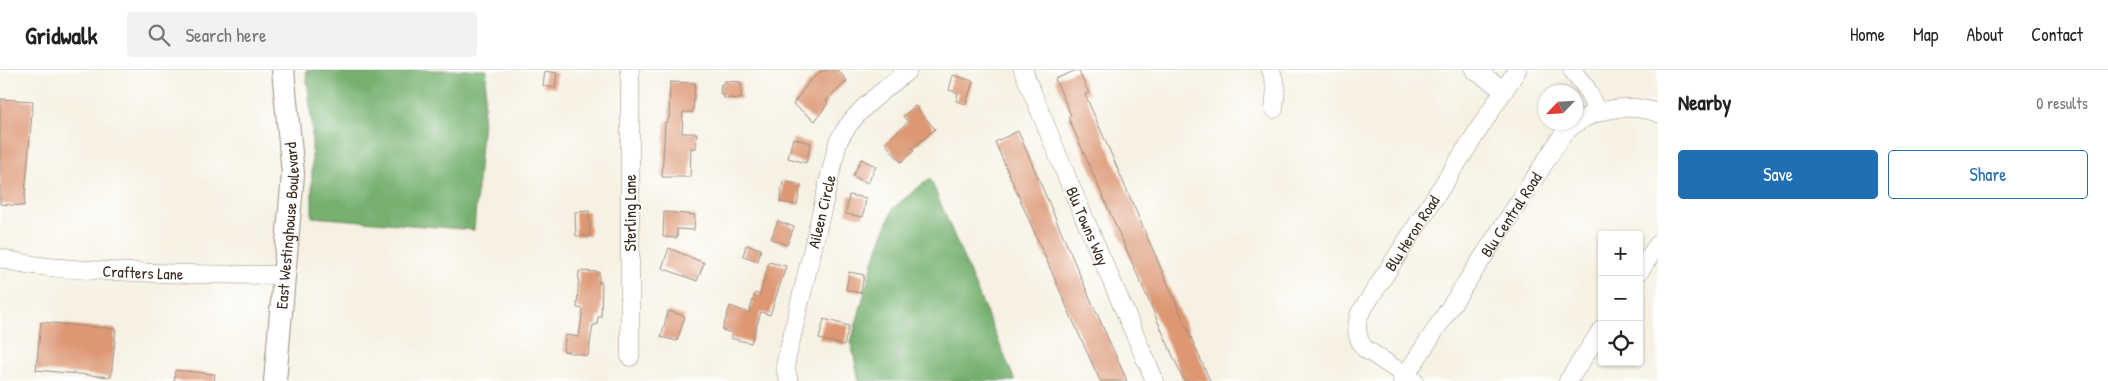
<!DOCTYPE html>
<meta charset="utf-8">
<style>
body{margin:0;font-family:"Patrick Hand",sans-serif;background:#f2f2f2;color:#222}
.controls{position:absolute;right:15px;bottom:15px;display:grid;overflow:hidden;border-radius:5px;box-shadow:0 1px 4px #0004}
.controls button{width:45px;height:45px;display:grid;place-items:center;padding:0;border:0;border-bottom:1px solid #e0e0e0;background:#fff;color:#222;font:25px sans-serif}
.compass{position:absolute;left:1538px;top:15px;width:45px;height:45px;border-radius:50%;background:#fff;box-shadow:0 1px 4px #0004;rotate:245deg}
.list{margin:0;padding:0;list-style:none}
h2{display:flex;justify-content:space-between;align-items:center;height:65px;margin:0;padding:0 20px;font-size:21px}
h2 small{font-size:16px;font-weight:400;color:#767676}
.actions{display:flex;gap:10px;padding:15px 20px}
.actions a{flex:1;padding:11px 0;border:1px solid #1f6fb2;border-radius:5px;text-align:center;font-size:18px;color:#1f6fb2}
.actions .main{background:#1f6fb2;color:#fff}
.icon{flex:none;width:28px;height:28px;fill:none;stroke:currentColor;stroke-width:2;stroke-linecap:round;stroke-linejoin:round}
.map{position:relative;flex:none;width:1658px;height:311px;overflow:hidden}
header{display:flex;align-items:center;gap:30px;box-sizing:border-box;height:70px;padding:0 25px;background:#fff;border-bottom:1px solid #e0e0e0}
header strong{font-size:24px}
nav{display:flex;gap:28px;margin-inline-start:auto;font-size:18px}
.search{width:350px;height:45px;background:#f2f2f2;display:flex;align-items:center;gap:12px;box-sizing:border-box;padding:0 18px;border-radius:5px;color:#767676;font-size:19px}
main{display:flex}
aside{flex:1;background:#fff}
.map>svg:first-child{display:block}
</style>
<header>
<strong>Gridwalk</strong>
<div class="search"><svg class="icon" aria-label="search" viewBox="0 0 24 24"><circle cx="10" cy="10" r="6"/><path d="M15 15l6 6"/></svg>Search here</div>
<nav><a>Home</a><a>Map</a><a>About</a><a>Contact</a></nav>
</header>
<main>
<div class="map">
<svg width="1658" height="311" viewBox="0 0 1658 311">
<rect width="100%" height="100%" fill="#fff"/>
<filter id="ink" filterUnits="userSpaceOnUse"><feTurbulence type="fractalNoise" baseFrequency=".02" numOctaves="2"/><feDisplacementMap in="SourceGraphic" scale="10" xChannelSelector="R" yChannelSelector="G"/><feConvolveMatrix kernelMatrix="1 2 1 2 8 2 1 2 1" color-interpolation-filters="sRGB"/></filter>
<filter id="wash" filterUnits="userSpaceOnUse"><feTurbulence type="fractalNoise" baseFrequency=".0096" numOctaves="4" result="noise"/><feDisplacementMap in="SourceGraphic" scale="20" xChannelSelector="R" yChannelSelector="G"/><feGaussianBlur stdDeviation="1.12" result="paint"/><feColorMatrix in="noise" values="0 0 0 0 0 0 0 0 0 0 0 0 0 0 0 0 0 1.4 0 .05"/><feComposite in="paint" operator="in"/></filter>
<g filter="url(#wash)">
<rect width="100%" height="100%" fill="#f6f1e2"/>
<g fill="#75b06e" stroke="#586d46">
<path d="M306,0H487L474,160L312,147V55Z"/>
<path d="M930,108L1015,311H859L851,272L873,192L893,138Z"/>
</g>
<g id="blocks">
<g fill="#dd9773">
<path d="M822,0H838L847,11L826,31L828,33L815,51L793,34L808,13Z"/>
<path d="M1077,0H1078L1089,23L1085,24L1210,311H1184L1068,47L1071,45L1055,9Z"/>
<path d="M545,1L557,3L555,18L543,16Z"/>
<path d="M953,5L973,11L966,34L956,31L958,23L949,20Z"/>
<path d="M724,11L741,12V29L724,28V24H720L721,14H724Z"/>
<path d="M670,12L695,13L693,42H683L682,63H697L696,78H691L690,107H662L665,52H667L669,48Z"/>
<path d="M0,29L33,31L24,136L0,134Z"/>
<path d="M915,36L935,59L912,79L914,81L901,92L885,73L908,52L903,46Z"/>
<path d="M1018,61L1086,219L1127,311H1100L1070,244L995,72Z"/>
<path d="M793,68L811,73L806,93L788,88Z"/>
<path d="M861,89L876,96L868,113L853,106Z"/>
<path d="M783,111L801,115L797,135L780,132Z"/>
<path d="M849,125L866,128L863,147L846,144Z"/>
<path d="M589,141L590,166H576L575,142Z"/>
<path d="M664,142L695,145L694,160L677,159V168L663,167Z"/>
<path d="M778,151L794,157L787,175L771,169Z"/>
<path d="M746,175L761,179L758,191L743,186Z"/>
<path d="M669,178L704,193L697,211L662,198Z"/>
<path d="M769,192L786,196L770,245L761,242L751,273L730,268L732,263L722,260L730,236L749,243L755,223L760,225Z"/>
<path d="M579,201L599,202V213H602L601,247H598L597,255H593L588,286L563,281L566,265L579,267L583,239L577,238Z"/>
<path d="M849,202L864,205L861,223L846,220Z"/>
<path d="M668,241L685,246L677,271L661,267Z"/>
<path d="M824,249L849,256L844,275L819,269Z"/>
<path d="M41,252L116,259L111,307L36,300Z"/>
<path d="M175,300L215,304L214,311H174Z"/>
</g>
</g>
</g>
<g filter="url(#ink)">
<use href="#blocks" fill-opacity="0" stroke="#988e80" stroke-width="1"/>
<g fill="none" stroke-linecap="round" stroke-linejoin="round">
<defs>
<g id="minor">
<path id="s1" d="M1023,0L1073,122L1155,311"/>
<path d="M1271,0L1276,17L1274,39"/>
<path d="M1474,0L1504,20"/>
<path d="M1572,0L1587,19L1597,42"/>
<path id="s2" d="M0,188C35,198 73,199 110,201C168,204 227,205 285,205"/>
<path d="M1639,202L1658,174"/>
<path d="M630,287V0"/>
<path id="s3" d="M789,311L786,301V291L838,72C853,41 883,22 908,0"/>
<path id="s4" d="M1402,311L1564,63C1588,39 1626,32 1658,43"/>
<path id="s5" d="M1414,311L1364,278C1356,267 1356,257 1359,245L1517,0"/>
<path d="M1568,311L1602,259"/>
</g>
<g id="major">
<path id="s6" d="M275,311L293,104L283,0"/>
</g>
</defs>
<use href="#minor" stroke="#988e80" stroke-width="19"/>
<use href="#major" stroke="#988e80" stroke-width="24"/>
<use href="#minor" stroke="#fff" stroke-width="18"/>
<use href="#major" stroke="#fff" stroke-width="22"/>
</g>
</g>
<g text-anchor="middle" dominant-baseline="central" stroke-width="4" stroke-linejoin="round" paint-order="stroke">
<g font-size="16" fill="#3b2a1e" stroke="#fff">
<text stroke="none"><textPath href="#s3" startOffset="174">Aileen Circle</textPath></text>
<text transform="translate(630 143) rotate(-90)">Sterling Lane</text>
<text stroke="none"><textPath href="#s4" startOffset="199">Blu Central Road</textPath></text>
<text stroke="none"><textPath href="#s6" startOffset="156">East Westinghouse Boulevard</textPath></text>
<text stroke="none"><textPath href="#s1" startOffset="169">Blu Towns Way</textPath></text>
<text stroke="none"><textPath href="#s5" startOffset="192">Blu Heron Road</textPath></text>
<text stroke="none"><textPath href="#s2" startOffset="144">Crafters Lane</textPath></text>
</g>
</g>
</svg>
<div class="controls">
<button>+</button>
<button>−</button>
<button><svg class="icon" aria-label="locate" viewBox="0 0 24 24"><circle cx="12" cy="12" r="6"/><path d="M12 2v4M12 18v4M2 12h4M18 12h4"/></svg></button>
</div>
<svg class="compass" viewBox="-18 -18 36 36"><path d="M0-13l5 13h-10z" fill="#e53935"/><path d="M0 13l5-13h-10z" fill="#767676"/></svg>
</div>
<aside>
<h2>Nearby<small>0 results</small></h2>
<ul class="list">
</ul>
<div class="actions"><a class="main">Save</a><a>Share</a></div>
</aside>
</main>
